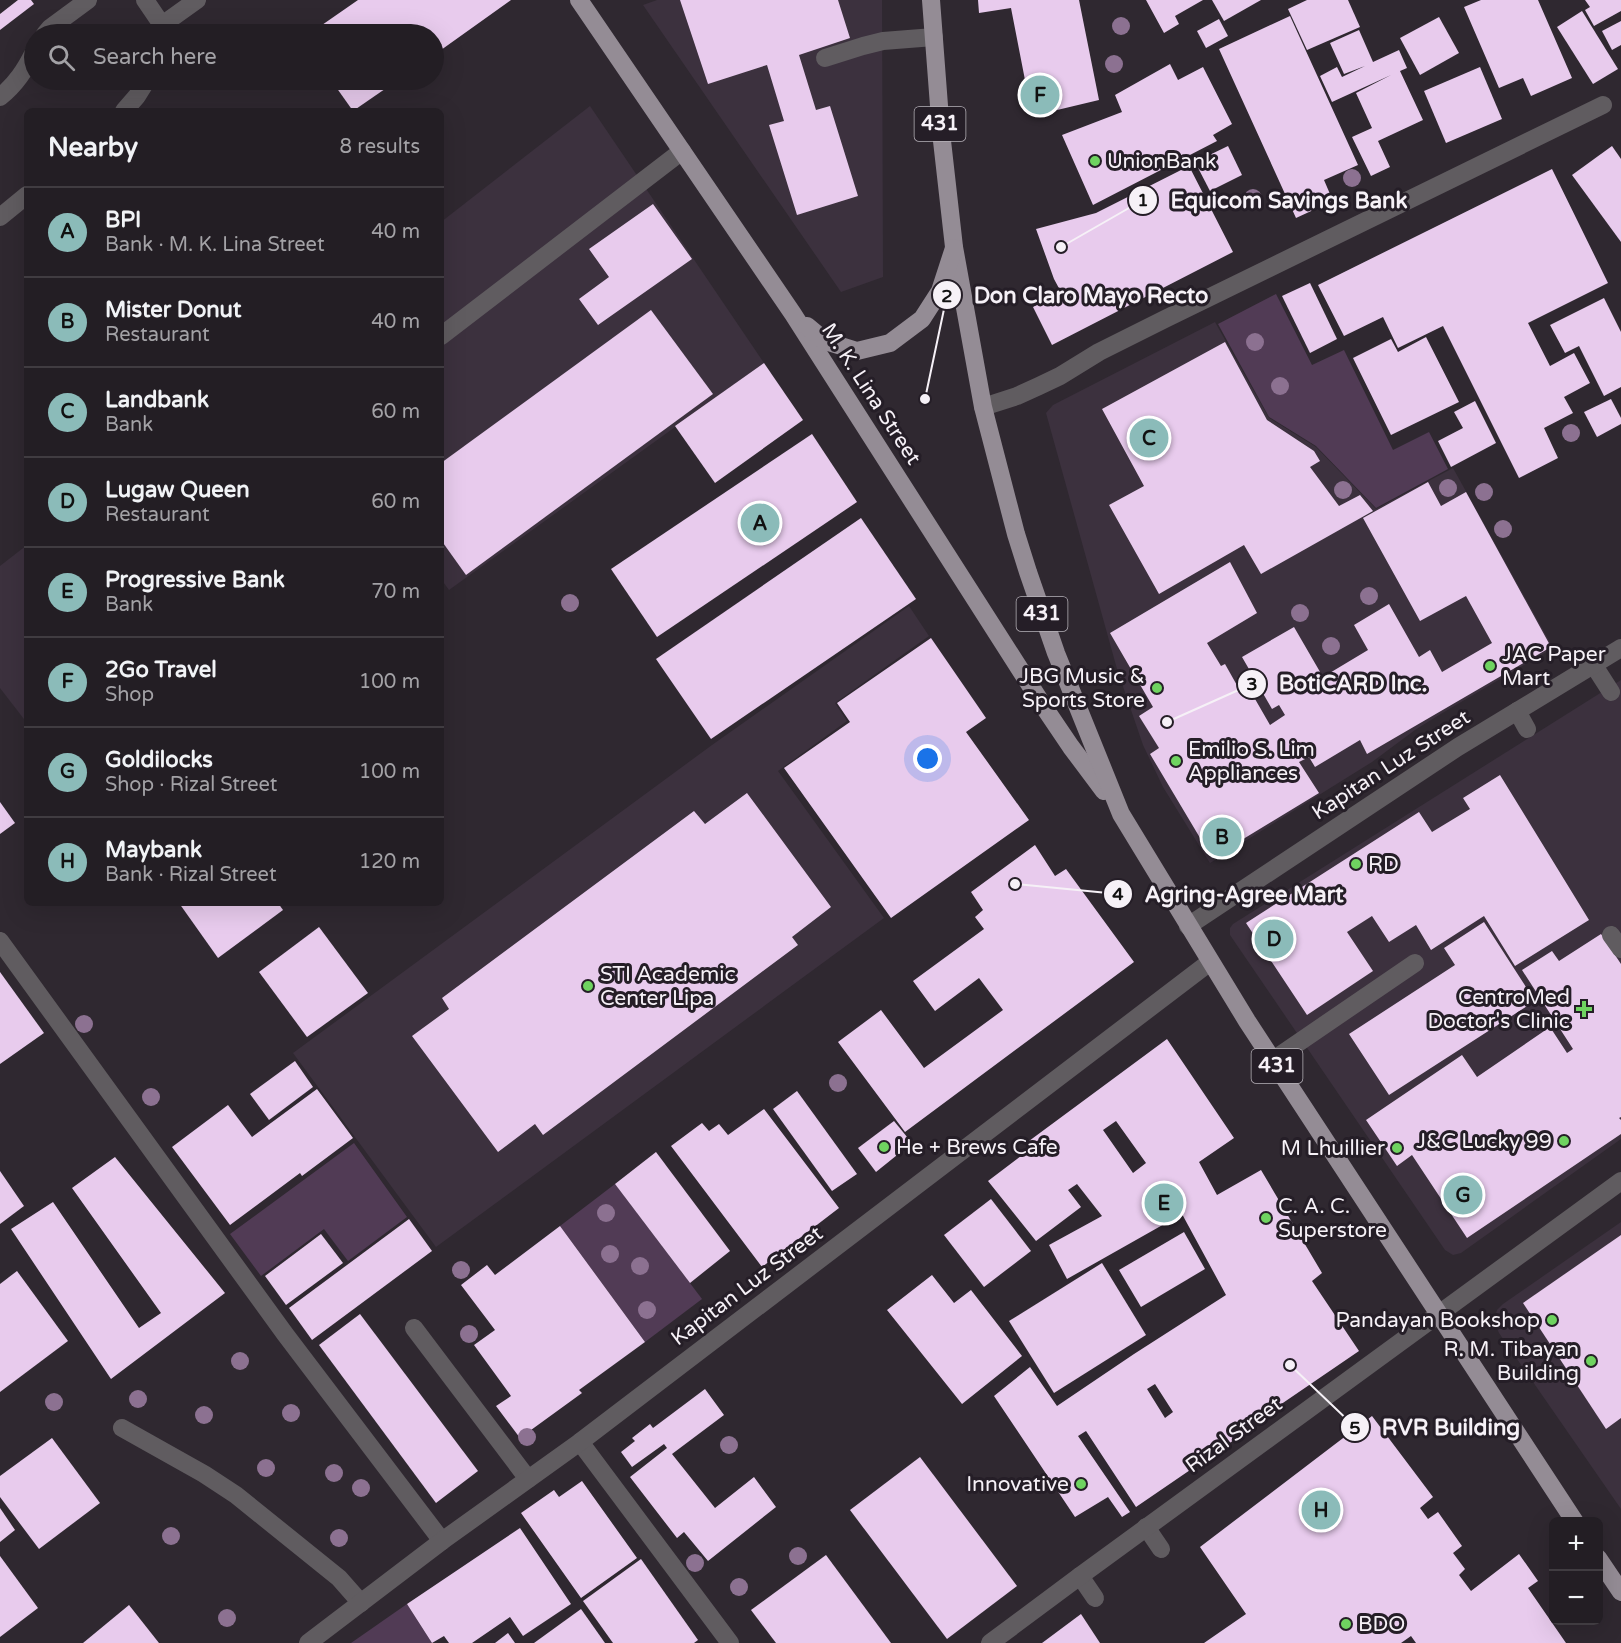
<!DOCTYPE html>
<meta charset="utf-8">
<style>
body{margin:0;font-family:"Varela Round",sans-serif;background:#2b272c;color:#f1f3f6}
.controls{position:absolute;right:18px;bottom:18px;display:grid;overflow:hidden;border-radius:9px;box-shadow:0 6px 24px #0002}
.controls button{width:54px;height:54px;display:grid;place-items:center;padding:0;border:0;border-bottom:2px solid #403c41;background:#231e24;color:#f1f3f6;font:30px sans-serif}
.you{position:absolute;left:928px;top:759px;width:21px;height:21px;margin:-15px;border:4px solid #fff;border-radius:50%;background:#1a73e8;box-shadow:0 0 0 9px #1a73e833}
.badge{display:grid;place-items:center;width:39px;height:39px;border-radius:50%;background:#8bbbb9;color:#111;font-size:20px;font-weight:700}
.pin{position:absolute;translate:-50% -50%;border:3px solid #fff;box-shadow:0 2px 6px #0006}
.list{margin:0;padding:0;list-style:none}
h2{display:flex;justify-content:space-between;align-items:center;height:78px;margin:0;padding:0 24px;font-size:26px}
h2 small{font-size:20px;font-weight:400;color:#a3a2a6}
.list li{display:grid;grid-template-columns:39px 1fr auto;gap:18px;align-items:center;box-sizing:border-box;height:90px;padding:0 24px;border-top:2px solid #403c41}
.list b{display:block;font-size:22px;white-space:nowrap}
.list p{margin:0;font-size:20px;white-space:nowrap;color:#a3a2a6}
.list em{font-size:20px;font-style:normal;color:#a3a2a6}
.icon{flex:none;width:33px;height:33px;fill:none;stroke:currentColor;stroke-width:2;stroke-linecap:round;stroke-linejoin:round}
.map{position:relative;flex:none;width:1621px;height:1643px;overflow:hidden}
.search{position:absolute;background:#231e24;box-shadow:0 6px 24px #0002;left:24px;top:24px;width:420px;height:66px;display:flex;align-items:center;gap:15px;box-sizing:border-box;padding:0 21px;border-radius:33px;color:#a3a2a6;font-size:22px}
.panel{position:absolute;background:#231e24;box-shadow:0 6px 24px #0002;left:24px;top:108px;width:420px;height:798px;border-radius:9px}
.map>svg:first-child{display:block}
</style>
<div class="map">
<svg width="1621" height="1643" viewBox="0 0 1621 1643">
<rect width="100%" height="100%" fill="#2f2830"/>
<g fill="#3c313e">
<path d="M657,0H882L883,277L841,292L643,5Z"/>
<path d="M590,106L764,363L449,590L441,579V222Z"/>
<path d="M1215,322L1269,418L1316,447L1376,509L1453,468L1553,648L1439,715L1415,730L1372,762L1210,863L1163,787L1143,745L1117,669L1046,413L1053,405Z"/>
<path d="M27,545V723L0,688V566Z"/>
<path d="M909,606L929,636L835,703L847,721L778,771L884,918L436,1247L293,1053L712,745Z"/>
<path d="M1621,680V1139L1461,1253L1453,1255L1445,1250L1230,935V928L1233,924Z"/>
<path d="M1621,1222V1509L1499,1333L1496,1326L1495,1317L1497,1310L1503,1304Z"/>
</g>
<g fill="#513b55">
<path d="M1276,294L1312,365L1344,350L1393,450L1429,432L1448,469L1376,508L1316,446L1269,417L1218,324Z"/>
<path d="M354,1143L407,1217L348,1261L324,1229L261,1276L230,1234Z"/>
<path d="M615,1184L702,1299L645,1342L560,1226Z"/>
<path d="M407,1604L432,1643H351Z"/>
</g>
<g fill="#e8cbed" fill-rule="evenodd">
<path d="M18,0H31L34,4L0,30V14Z"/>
<path d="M358,0H511L434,55V34H309Z"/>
<path d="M680,0H838L850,38L799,55L816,110L830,106L858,196L797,215L769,125L784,121L767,65L708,84Z"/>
<path d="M978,0H1079L1099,100L1032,116L1011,8L979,13Z"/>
<path d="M1146,0H1203L1175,16L1179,24L1164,33Z"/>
<path d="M1212,0H1261L1224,21Z"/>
<path d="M1307,0H1348L1360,27L1307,50L1288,9Z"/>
<path d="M1481,0H1538L1572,78L1531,96L1523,78L1499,88L1464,7Z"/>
<path d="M1585,0H1621V11L1594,26L1585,10L1590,7Z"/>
<path d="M1582,11L1618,69L1593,84L1557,27Z"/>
<path d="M1290,16L1358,165L1324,180L1333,201L1296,218L1219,49Z"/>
<path d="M1439,17L1459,53L1420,75L1400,38Z"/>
<path d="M1219,19L1228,36L1206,48L1197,31Z"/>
<path d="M1621,21V45L1612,50L1602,31Z"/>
<path d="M1359,30L1373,62L1399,50L1407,68L1400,71L1423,120L1378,141L1390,167L1371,176L1352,137L1372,128L1356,93L1391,75L1332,102L1320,76L1337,67L1342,77L1365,66L1344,74L1330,43Z"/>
<path d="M1170,64L1178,80L1203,67L1232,124L1213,135L1217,141L1093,205L1062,135L1122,112L1115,95Z"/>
<path d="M1480,67L1502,119L1446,143L1424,91Z"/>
<path d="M331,80H398L353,111Z"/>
<path d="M1228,146L1242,175L1210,191L1195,162Z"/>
<path d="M1612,146L1621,159V242L1572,175Z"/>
<path d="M1189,166L1233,252L1052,345L1033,307L1061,292L1054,279L1036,229L1096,213Z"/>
<path d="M1552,169L1608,283L1528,323L1550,366L1574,353L1590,383L1564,397L1573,413L1544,428L1558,458L1519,478L1443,326L1398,348L1383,317L1344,336L1318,285Z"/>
<path d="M653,204L692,259L598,325L579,299L609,277L589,249Z"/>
<path d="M1310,283L1337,339L1310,353L1282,296Z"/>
<path d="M1604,298L1621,332V387L1604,396L1579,346L1565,353L1550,325Z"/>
<path d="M651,310L713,394L466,575L441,540V463Z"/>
<path d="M1426,337L1459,402L1391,435L1353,358L1391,339L1398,352Z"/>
<path d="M1225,342L1267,420L1314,451L1320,461L1310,467L1339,506L1360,495L1373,511L1261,574L1244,545L1159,594L1109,505L1144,486L1102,409Z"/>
<path d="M764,363L803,420L715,483L675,426Z"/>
<path d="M1611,399L1621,418V424L1597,437L1584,412Z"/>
<path d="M1475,401L1496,443L1451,467L1438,441L1463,428L1454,412Z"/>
<path d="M812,434L857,502L657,637L611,569Z"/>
<path d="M1428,482L1441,506L1466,492L1551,647L1367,754L1360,740L1315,767L1309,757L1299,762L1319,793L1212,858L1150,754L1159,748L1139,716L1153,707L1110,633L1230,562L1257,613L1207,643L1221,666L1225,664L1243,696L1251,692L1270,725L1285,715L1279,705L1272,709L1242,657L1294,627L1323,677L1368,650L1354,625L1389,604L1419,657L1430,650L1442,672L1492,643L1466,596L1420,621L1363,518Z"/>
<path d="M861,518L916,599L711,739L656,659Z"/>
<path d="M931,638L986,718L966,732L1029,820L891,918L784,768L850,722L837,703Z"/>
<path d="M1500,775L1589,920L1515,966L1484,916L1431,950L1416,925L1389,942L1372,916L1347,932L1373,971L1307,1015L1246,923L1419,812L1432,832L1470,809L1463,798Z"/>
<path d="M747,793L831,907L792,937L798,945L543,1135L535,1124L498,1152L412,1036L449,1009L442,998L694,811L705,824Z"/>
<path d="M0,802L15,823L0,834Z"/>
<path d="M1035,845L1055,876L1066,869L1134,962L905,1132L838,1042L881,1010L924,1068L1003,1010L979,978L935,1011L913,981L984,929L975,917L983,910L971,892Z"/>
<path d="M179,903H278L283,910L218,958Z"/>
<path d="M1484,922L1535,1001L1389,1095L1349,1034L1455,965L1444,948Z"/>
<path d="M319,927L368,993L307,1037L259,972Z"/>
<path d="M1601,934L1621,964V1117L1619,1118L1621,1120V1134L1467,1238L1412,1155L1397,1166L1366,1120L1462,1055L1477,1077L1550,1027L1567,1053L1573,1049L1522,970L1552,951L1559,961Z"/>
<path d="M0,972L44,1033L0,1064Z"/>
<path d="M1167,1039L1234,1138L1199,1162L1217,1195L1261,1170L1322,1273L1312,1281L1359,1351L1252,1424L1253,1427L1136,1507L1086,1431L1078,1436L1130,1512L1122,1517L1108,1497L1075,1517L994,1396L1030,1367L1057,1406L1134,1354L1226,1295L1182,1214L1067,1279L1049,1245L1102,1216L1077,1184L1068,1190L1081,1207L1036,1241L988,1181L1033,1147L1029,1141ZM1116,1121L1146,1163L1133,1173L1103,1130ZM1155,1384L1173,1412L1165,1418L1147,1389Z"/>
<path d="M295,1061L313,1087L269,1120L250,1094Z"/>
<path d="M317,1089L353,1138L302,1176L300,1173L230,1225L172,1147L228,1105L252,1137Z"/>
<path d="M797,1091L857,1174L832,1191L773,1109Z"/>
<path d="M764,1109L839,1208L762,1267L671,1146L702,1123L709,1131L719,1124L728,1135Z"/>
<path d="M894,1121L912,1143L876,1172L858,1148Z"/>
<path d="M656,1152L730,1251L690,1283L615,1184Z"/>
<path d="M115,1157L225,1293L111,1379L11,1229L53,1202L139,1328L161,1313L72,1188Z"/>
<path d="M0,1171L24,1206L0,1224Z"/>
<path d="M991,1199L1031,1251L984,1287L944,1235Z"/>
<path d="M409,1219L432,1251L312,1340L289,1308Z"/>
<path d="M560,1226L645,1342L579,1390L582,1393L520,1438L496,1406L511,1396L474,1345L495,1330L461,1285L487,1265L495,1275Z"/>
<path d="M1184,1232L1205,1269L1141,1307L1119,1270Z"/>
<path d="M321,1234L343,1263L286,1305L265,1276Z"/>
<path d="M1621,1235V1418L1606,1429L1523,1303Z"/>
<path d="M1102,1263L1146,1335L1054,1393L1009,1321Z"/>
<path d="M17,1271L68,1341L0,1392V1284Z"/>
<path d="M932,1275L954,1303L971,1290L1022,1356L962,1404L887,1310Z"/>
<path d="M360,1314L478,1471L436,1503L319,1345Z"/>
<path d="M705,1389L724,1415L672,1454L715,1508L754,1477L776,1507L708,1561L684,1532L677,1538L630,1477L667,1448L664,1444L632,1467L621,1452L635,1441L632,1438L650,1424L653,1428Z"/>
<path d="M1372,1416L1433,1497L1420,1508L1428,1519L1438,1512L1462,1546L1453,1553L1465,1569L1459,1575L1471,1591L1519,1554L1538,1581L1528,1588L1566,1643H1416L1411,1636L1401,1643H1204L1246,1614L1200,1547Z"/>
<path d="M52,1438L100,1503L39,1549L0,1497V1476Z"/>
<path d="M920,1457L1017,1586L947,1639L850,1510Z"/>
<path d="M582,1481L637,1558L581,1598L521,1513L554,1490L559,1497Z"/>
<path d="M0,1508L15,1530L0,1542Z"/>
<path d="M520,1528L571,1604L523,1636L510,1617L472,1643H449L444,1636L432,1643L407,1604Z"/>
<path d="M826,1555L891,1643H776L751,1610Z"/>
<path d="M0,1556L38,1608L0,1637Z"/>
<path d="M641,1559L698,1640L694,1643H613L583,1601Z"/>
<path d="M129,1605L159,1643H83Z"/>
<path d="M581,1609L605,1643H534Z"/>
<path d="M1081,1614L1100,1643H1042Z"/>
<path d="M508,1633L515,1643H495Z"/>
</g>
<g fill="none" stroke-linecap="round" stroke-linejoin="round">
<g stroke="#605c60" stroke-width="18">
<path d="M145,0L162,25L197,0"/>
<path d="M45,34L50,28L88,0"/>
<path d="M825,58L863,46L883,41L934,37"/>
<path d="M0,97C16,84 25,70 34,52"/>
<path d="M124,111L137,96L147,80"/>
<path d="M0,217L27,195"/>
<path d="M441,336L682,151"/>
<path d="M983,407L1017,396L1039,386L1060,376L1099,352L1165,319L1603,105"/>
<path d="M1593,664L1611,692"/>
<path d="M1517,711L1527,729"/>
<path d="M1188,926L1458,747L1621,648"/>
<path d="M1611,935L1621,949"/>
<path d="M0,941L285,1334L442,1541"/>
<path d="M1273,1060L1415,963"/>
<path d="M414,1328L528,1479"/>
<path d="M122,1428L204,1474L236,1495L339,1578L361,1603"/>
<path d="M580,1442L730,1643"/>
<path d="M1146,1527L1161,1549"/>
<path d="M1080,1576L1095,1598"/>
<path d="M308,1643L442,1541L580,1442L1210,962"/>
<path d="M990,1643L1080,1576L1621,1181"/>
</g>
<g stroke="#948c95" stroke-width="18">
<path d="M579,0L793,314L1046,710L1071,747L1104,791"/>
<path d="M931,0L941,132L954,247L983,407L1016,534L1028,572L1056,653L1121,814L1247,1021L1575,1522"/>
<path d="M807,326L825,341L857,351L890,343L922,319L940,291L954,248"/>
<path d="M1598,1558L1621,1592"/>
</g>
</g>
<g fill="#8c7191">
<circle cx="1121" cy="26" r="9"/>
<circle cx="1114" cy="64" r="9"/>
<circle cx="1352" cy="178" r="9"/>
<circle cx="1253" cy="198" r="9"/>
<circle cx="1255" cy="342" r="9"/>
<circle cx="1280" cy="386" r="9"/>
<circle cx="1571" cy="433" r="9"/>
<circle cx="1448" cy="488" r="9"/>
<circle cx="1343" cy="490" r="9"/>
<circle cx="1484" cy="492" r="9"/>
<circle cx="1503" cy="529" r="9"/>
<circle cx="1369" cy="596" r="9"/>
<circle cx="570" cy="603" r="9"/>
<circle cx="1300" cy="613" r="9"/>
<circle cx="1331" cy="646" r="9"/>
<circle cx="84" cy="1024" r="9"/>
<circle cx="838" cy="1083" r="9"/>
<circle cx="151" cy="1097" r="9"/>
<circle cx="606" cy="1213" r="9"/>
<circle cx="610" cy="1254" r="9"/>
<circle cx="640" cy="1266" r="9"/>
<circle cx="461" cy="1270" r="9"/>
<circle cx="647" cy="1310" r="9"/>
<circle cx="469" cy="1334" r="9"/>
<circle cx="240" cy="1361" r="9"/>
<circle cx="138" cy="1399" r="9"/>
<circle cx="54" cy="1402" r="9"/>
<circle cx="291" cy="1413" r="9"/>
<circle cx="204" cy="1415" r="9"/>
<circle cx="527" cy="1437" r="9"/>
<circle cx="729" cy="1445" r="9"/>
<circle cx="266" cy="1468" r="9"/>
<circle cx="334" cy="1473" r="9"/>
<circle cx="361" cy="1488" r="9"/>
<circle cx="171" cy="1536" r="9"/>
<circle cx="339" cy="1538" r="9"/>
<circle cx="798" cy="1556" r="9"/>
<circle cx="695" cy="1563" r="9"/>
<circle cx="739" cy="1587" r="9"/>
<circle cx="227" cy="1618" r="9"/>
</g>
<g fill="#6fd360" stroke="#251e27" stroke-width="2">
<circle cx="1095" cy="161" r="6"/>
<circle cx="1490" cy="666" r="6"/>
<circle cx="1157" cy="688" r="6"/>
<circle cx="1176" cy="761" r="6"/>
<circle cx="1356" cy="864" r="6"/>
<circle cx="588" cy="986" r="6"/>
<path d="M1581 1000h6v6h6v6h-6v6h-6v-6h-6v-6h6z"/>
<circle cx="1564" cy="1141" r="6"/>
<circle cx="884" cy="1147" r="6"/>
<circle cx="1397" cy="1148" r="6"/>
<circle cx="1266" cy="1218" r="6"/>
<circle cx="1552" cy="1320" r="6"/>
<circle cx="1591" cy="1361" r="6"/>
<circle cx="1081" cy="1484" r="6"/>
<circle cx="1346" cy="1624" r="6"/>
</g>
<g text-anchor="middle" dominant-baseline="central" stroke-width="6" stroke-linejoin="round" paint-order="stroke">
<g fill="#251e27" stroke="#b7b2b9" stroke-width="1.5">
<rect x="914.5" y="107" width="51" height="34" rx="4.5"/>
<rect x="1016.5" y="597" width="51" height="34" rx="4.5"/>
<rect x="1251.5" y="1049" width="51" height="34" rx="4.5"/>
</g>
<g font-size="20" font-weight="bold" fill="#f6f1f7">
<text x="940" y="124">431</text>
<text x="1042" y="614">431</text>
<text x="1277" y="1066">431</text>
</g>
<g font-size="21" fill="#f6f1f7" stroke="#251e27" text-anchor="start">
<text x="1107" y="161">UnionBank</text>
<text x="1502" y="654">JAC Paper<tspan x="1502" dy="24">Mart</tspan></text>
<text x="1145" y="676" text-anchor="end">JBG Music &amp;<tspan x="1145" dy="24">Sports Store</tspan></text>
<text x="1188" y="749">Emilio S. Lim<tspan x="1188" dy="24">Appliances</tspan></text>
<text x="1368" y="864">RD</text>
<text x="600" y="974">STI Academic<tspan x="600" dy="24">Center Lipa</tspan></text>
<text x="1570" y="997" text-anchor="end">CentroMed<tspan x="1570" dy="24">Doctor's Clinic</tspan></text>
<text x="1552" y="1141" text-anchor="end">J&amp;C Lucky 99</text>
<text x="896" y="1147">He + Brews Cafe</text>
<text x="1385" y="1148" text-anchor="end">M Lhuillier</text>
<text x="1278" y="1206">C. A. C.<tspan x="1278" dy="24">Superstore</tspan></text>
<text x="1540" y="1320" text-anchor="end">Pandayan Bookshop</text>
<text x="1579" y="1349" text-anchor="end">R. M. Tibayan<tspan x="1579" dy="24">Building</tspan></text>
<text x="1069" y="1484" text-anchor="end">Innovative</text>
<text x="1358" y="1624">BDO</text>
</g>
<g font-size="21" fill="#f6f1f7" stroke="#251e27">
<text transform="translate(871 394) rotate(57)">M. K. Lina Street</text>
<text transform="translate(1391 765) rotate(-33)">Kapitan Luz Street</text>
<text transform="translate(747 1286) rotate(-37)">Kapitan Luz Street</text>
<text transform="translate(1234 1435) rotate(-36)">Rizal Street</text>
</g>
</g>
<path fill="none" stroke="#f6f1f7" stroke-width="2" d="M1061 247L1143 200M925 399L947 295M1167 722L1252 684M1015 884L1118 894M1290 1365L1355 1427"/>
<g fill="#f6f1f7" stroke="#251e27" stroke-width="2">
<circle cx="1061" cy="247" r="6"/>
<circle cx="925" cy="399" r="6"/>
<circle cx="1167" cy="722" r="6"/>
<circle cx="1015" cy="884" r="6"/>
<circle cx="1290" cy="1365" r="6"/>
<circle cx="1143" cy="200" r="15"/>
<circle cx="947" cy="295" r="15"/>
<circle cx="1252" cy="684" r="15"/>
<circle cx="1118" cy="894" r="15"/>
<circle cx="1355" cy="1427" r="15"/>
</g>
<g font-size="18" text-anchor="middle" font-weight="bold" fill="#111">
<text x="1143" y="206">1</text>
<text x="947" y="302">2</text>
<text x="1252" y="690">3</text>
<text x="1118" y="900">4</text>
<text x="1355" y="1434">5</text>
</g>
<g font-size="22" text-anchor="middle" font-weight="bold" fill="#f6f1f7" stroke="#251e27" stroke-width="6" stroke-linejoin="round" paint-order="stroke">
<text x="1289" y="208">Equicom Savings Bank</text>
<text x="1091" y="303">Don Claro Mayo Recto</text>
<text x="1353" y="691">BotiCARD Inc.</text>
<text x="1244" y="902">Agring-Agree Mart</text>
<text x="1451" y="1435">RVR Building</text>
</g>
</svg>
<div class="controls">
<button>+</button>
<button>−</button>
</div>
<div class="you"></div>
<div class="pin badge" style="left:760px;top:523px">A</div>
<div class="pin badge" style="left:1222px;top:837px">B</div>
<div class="pin badge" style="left:1149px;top:438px">C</div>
<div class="pin badge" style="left:1274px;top:939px">D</div>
<div class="pin badge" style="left:1164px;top:1203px">E</div>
<div class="pin badge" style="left:1040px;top:95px">F</div>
<div class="pin badge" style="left:1463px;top:1195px">G</div>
<div class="pin badge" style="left:1321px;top:1510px">H</div>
<div class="search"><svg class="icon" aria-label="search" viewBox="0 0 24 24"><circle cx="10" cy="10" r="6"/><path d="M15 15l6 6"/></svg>Search here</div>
<section class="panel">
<h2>Nearby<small>8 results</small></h2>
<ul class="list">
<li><span class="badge">A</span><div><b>BPI</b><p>Bank · M. K. Lina Street</p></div><em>40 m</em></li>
<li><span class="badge">B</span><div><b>Mister Donut</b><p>Restaurant</p></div><em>40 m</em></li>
<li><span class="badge">C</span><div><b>Landbank</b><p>Bank</p></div><em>60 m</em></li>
<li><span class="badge">D</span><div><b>Lugaw Queen</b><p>Restaurant</p></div><em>60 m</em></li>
<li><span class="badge">E</span><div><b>Progressive Bank</b><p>Bank</p></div><em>70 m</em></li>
<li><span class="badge">F</span><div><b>2Go Travel</b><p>Shop</p></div><em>100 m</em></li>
<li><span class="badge">G</span><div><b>Goldilocks</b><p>Shop · Rizal Street</p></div><em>100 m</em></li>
<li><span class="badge">H</span><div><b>Maybank</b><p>Bank · Rizal Street</p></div><em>120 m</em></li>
</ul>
</section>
</div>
